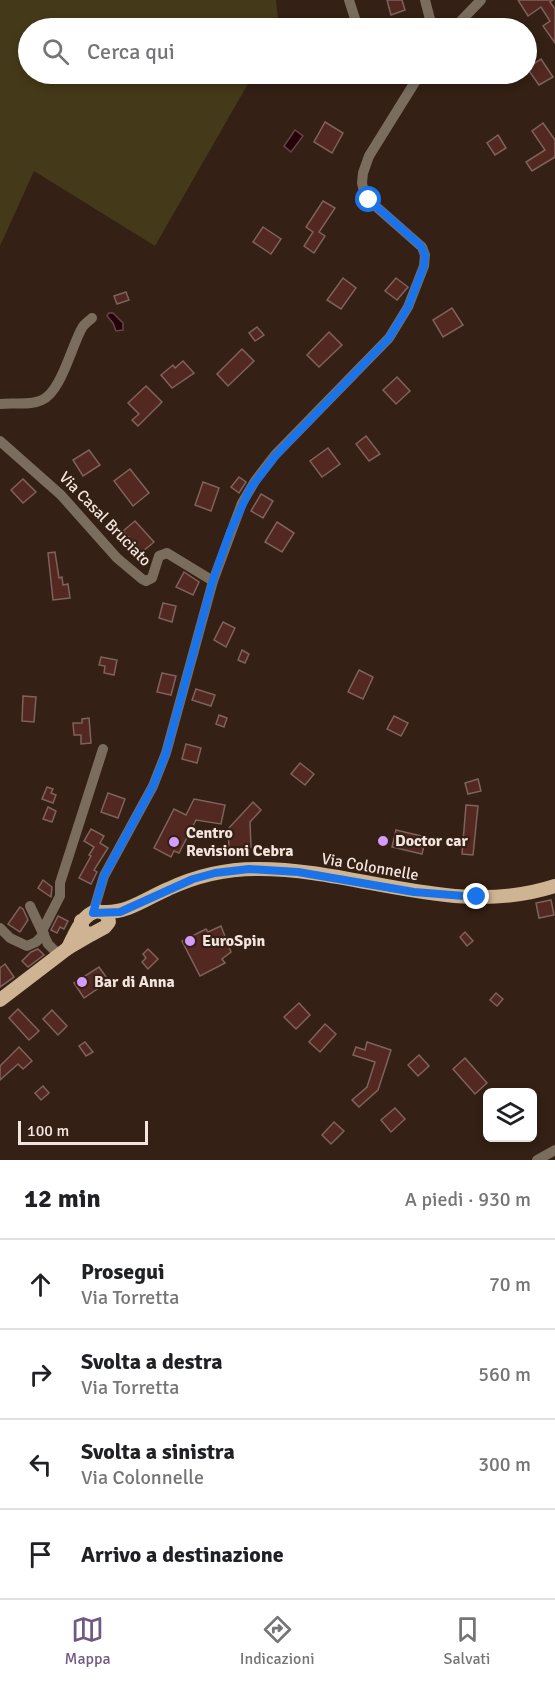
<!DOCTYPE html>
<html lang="it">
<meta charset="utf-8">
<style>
body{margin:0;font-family:Signika,sans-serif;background:#f2f2f2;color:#202124}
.controls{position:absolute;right:18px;bottom:18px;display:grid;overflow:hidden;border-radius:9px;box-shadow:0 3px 9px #0003}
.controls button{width:54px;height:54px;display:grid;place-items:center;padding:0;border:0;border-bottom:2px solid #e0e0e0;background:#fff;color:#202124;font:30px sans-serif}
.scale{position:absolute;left:18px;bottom:15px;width:130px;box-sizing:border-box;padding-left:6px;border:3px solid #f3e5dd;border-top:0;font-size:16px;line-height:21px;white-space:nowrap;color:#f3e5dd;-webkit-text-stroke:4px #342014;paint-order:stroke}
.stop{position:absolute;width:18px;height:18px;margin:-14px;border:4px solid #1a73e8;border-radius:50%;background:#fff}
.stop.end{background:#1a73e8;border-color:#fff;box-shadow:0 2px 6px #0008}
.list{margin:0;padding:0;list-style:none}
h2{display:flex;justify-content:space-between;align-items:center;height:78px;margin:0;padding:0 24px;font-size:26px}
h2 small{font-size:20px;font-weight:400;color:#757577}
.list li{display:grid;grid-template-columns:39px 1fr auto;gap:18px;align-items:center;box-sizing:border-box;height:90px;padding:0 24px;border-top:2px solid #e0e0e0}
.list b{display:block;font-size:22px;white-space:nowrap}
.list p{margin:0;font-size:20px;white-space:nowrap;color:#757577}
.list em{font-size:20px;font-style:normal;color:#757577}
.icon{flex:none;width:33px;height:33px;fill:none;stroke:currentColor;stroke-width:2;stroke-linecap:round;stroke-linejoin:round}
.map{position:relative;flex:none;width:555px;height:1160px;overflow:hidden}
.search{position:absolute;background:#fff;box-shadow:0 3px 9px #0003;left:18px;right:18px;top:18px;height:66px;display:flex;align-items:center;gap:15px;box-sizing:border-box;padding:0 21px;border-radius:33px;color:#757577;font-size:22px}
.sheet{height:438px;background:#fff}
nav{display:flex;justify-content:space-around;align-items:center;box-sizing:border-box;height:84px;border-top:2px solid #e0e0e0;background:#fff;font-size:16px;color:#757577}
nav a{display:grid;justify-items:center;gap:3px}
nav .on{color:#715885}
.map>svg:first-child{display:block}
</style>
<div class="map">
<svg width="555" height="1160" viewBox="0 0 555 1160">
<rect width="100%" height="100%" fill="#342014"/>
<path fill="#443a19" d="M0,0H276L279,28H28V74H282L253,75L155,246L34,171L0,246Z"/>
<g fill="#250109" stroke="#634549" stroke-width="1.5">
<path d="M295,130L303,136L291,152L284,146Z"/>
<path d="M109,313H113L123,323V330L116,331L113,323L107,316Z"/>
</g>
<g fill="#522821" stroke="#7e625c" stroke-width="1.5">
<path d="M387,0H402L405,10L391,15Z"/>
<path d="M518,0H553L550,2L555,9V43L543,26L550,21L541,7L528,16Z"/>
<path d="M541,59L553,77L539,85L527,68Z"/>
<path d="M325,122L343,133L332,153L314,142Z"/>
<path d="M543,123L555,140V157L532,171L526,162L545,150L532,131Z"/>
<path d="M498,135L506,148L495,155L487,143Z"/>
<path d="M323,201L335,208L319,232L325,236L314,253L304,246L313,232L306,227Z"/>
<path d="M263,227L281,239L271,254L253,242Z"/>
<path d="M343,278L356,288L341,309L327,300Z"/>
<path d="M396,278L408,287L397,300L385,291Z"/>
<path d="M126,292L129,300L117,304L114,296Z"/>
<path d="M452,308L463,325L443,337L433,320Z"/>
<path d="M257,327L264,335L255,341L249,333Z"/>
<path d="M329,332L342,345L319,367L307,355Z"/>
<path d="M242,349L254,361L228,386L217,374Z"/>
<path d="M183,361L194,373L172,388L161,375L173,365L175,368Z"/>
<path d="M397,377L410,391L396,404L383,390Z"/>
<path d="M146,386L162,402L138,426L132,420L139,414L128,403Z"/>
<path d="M366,436L380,454L369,461L356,444Z"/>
<path d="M328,448L340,464L322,477L310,461Z"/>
<path d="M89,450L100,465L83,476L73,460Z"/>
<path d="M130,469L149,493L133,506L114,481Z"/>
<path d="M239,477L246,482L239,493L231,487Z"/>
<path d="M23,479L36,492L23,503L11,490Z"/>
<path d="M203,482L219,488L211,511L195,505Z"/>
<path d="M261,494L273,501L263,518L251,511Z"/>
<path d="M135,521L154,542L142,552L123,531Z"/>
<path d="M277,522L294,533L282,552L265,542Z"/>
<path d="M55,552L59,578L62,577L63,585L68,584L70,598L53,600L48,553Z"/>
<path d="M184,572L199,582L193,595L176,587Z"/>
<path d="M163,603L176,606L172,622L159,618Z"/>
<path d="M223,622L235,628L226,647L214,640Z"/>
<path d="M242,650L249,654L245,663L238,660Z"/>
<path d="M101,657L117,660L114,675L104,673L105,666L99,665Z"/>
<path d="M359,670L373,677L363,699L348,692Z"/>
<path d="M162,673L176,676L171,695L157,692Z"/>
<path d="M196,689L215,695L211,706L192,700Z"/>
<path d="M23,696L36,697L34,722L22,721Z"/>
<path d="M219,715L227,718L224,727L216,724Z"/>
<path d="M394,716L408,723L401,736L387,729Z"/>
<path d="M89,718L91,743L81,744V735H74L73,723H82V719Z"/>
<path d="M186,744L201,748L197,763L182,759Z"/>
<path d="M300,763L314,774L305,785L291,774Z"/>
<path d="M478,779L481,791L468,794L465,783Z"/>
<path d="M47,787L53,789L51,793L56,795L53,803L42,799Z"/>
<path d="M108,793L125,799L118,818L101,812Z"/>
<path d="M194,799L225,805L221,824L196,820L179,853L174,851L171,857L154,848L174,809L186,815Z"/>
<path d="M253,802L261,810L250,822L251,847L229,848L228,829Z"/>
<path d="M466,805L478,806L473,855L462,854Z"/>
<path d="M48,807L56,811L52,822L43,819Z"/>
<path d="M91,829L104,836L100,843L108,848L94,870L97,872L91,884L79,878L91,856L89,855L94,847L84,841Z"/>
<path d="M396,830L426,837L422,854L392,847Z"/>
<path d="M43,880L52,887L51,897L38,888Z"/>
<path d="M551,900L554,915L539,918L536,903Z"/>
<path d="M20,907L23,909L28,920L20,932L8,924Z"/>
<path d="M58,916L68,921L64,929L60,927L57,933L51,930Z"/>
<path d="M221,926L231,952L222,959L225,963L200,976L182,941L206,929L208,932Z"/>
<path d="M465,932L473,941L467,946L460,937Z"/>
<path d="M38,949L44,955L28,967L22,961L31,952Z"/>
<path d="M148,949L158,959L148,969L142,962L146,958L143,954Z"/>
<path d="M5,964L14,977L0,987V968Z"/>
<path d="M99,967L109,981L84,998L74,983Z"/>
<path d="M496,993L503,999L497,1006L490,1000Z"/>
<path d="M299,1003L310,1015L296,1029L284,1017Z"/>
<path d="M18,1009L39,1031L29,1040L9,1018Z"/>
<path d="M52,1010L67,1026L58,1035L43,1019Z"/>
<path d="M325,1024L336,1034L320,1052L309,1042Z"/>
<path d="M85,1042L93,1052L86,1056L79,1046Z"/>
<path d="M367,1042L391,1050L378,1090L359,1107L352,1100L367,1087L375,1062L353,1055L356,1047L365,1050Z"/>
<path d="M19,1047L32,1061L23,1069L18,1064L0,1080V1066Z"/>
<path d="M419,1055L429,1066L418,1076L408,1065Z"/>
<path d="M465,1058L487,1083L475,1094L453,1069Z"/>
<path d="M43,1086L49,1093L41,1100L35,1093Z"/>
<path d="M395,1108L405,1119L391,1132L381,1120Z"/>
<path d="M334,1122L344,1131L331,1144L322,1135Z"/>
</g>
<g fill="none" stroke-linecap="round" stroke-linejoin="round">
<g stroke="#7a6d5d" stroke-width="10">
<path d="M349,0L358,28"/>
<path d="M425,0L431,23"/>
<path d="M454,28L481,0"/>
<path d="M0,404C13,402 30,406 42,400C61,392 72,345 82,328C84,324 89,321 92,318"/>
<path d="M0,441L61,495L117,558L142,579L146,581L152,578L159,556L167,553L213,581"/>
<path d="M30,906L48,944L59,955"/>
<path d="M93,913L104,876L153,786L166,753L213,581L242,503L255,481L275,455L389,338L408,307L424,266L425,255L422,247L372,203L364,192L362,183L363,173L369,156L420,74"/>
<path d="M0,928L10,938L27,946L36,942L44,934"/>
<path d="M42,931L60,896V883L103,749"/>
<path d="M537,1160L555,1150"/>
</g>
<g stroke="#cfb493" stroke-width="14">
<path d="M104,912C128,913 147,898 168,889C196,876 225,869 256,869C357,868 455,919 555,886"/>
<path d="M68,948C75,934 87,901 107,915L109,922L105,927L92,934L83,932L81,921"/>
<path d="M0,1000L68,948L92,934"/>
</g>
</g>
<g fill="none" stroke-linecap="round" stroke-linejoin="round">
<path stroke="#1a73e8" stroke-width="8" d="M369,200L421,246L425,255L424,266L408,307L389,338L275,456L250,489L230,532L213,580L166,753L153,786L104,876L93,913L120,912L193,879L215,873L249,869L298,872L414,892L477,897"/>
</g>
<g fill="#d49cfc" stroke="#342014" stroke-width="2">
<circle cx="383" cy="841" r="6"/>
<circle cx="174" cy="842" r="6"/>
<circle cx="190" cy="941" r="6"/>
<circle cx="82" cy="982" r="6"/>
</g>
<g text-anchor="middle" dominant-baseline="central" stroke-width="4.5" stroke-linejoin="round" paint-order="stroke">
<g font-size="16" fill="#f3e5dd" stroke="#342014">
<text transform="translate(105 519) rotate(46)">Via Casal Bruciato</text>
<text transform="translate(370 867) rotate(10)">Via Colonnelle</text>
</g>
<g font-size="16" font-weight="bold" fill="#f3e5dd" stroke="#342014" text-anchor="start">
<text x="186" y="833">Centro<tspan x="186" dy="18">Revisioni Cebra</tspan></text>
<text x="395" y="841">Doctor car</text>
<text x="202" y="941">EuroSpin</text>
<text x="94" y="982">Bar di Anna</text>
</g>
</g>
</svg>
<div class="controls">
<button><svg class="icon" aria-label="layers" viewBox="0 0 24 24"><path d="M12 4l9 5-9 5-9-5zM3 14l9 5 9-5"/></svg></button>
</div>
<div class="scale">100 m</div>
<div class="stop" style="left:369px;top:200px"></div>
<div class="stop end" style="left:477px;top:897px"></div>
<div class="search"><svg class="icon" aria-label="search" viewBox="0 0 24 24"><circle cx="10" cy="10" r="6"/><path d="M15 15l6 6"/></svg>Cerca qui</div>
</div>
<section class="sheet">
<h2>12 min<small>A piedi · 930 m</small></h2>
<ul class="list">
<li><svg class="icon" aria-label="ahead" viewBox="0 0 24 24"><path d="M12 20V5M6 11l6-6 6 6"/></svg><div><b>Prosegui</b><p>Via Torretta</p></div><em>70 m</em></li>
<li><svg class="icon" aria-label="right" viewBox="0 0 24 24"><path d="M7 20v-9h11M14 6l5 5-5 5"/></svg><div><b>Svolta a destra</b><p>Via Torretta</p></div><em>560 m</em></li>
<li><svg class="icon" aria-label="left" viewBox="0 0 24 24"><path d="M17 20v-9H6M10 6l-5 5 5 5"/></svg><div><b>Svolta a sinistra</b><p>Via Colonnelle</p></div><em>300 m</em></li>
<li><svg class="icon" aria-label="arrive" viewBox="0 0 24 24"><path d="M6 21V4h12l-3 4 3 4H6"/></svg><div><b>Arrivo a destinazione</b></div></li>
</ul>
</section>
<nav>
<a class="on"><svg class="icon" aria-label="map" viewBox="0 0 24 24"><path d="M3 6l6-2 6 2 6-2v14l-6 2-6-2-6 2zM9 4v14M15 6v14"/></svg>Mappa</a>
<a><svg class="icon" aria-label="directions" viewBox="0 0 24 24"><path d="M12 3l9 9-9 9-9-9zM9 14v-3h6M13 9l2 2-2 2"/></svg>Indicazioni</a>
<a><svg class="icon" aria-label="saved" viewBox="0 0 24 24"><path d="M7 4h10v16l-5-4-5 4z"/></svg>Salvati</a>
</nav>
